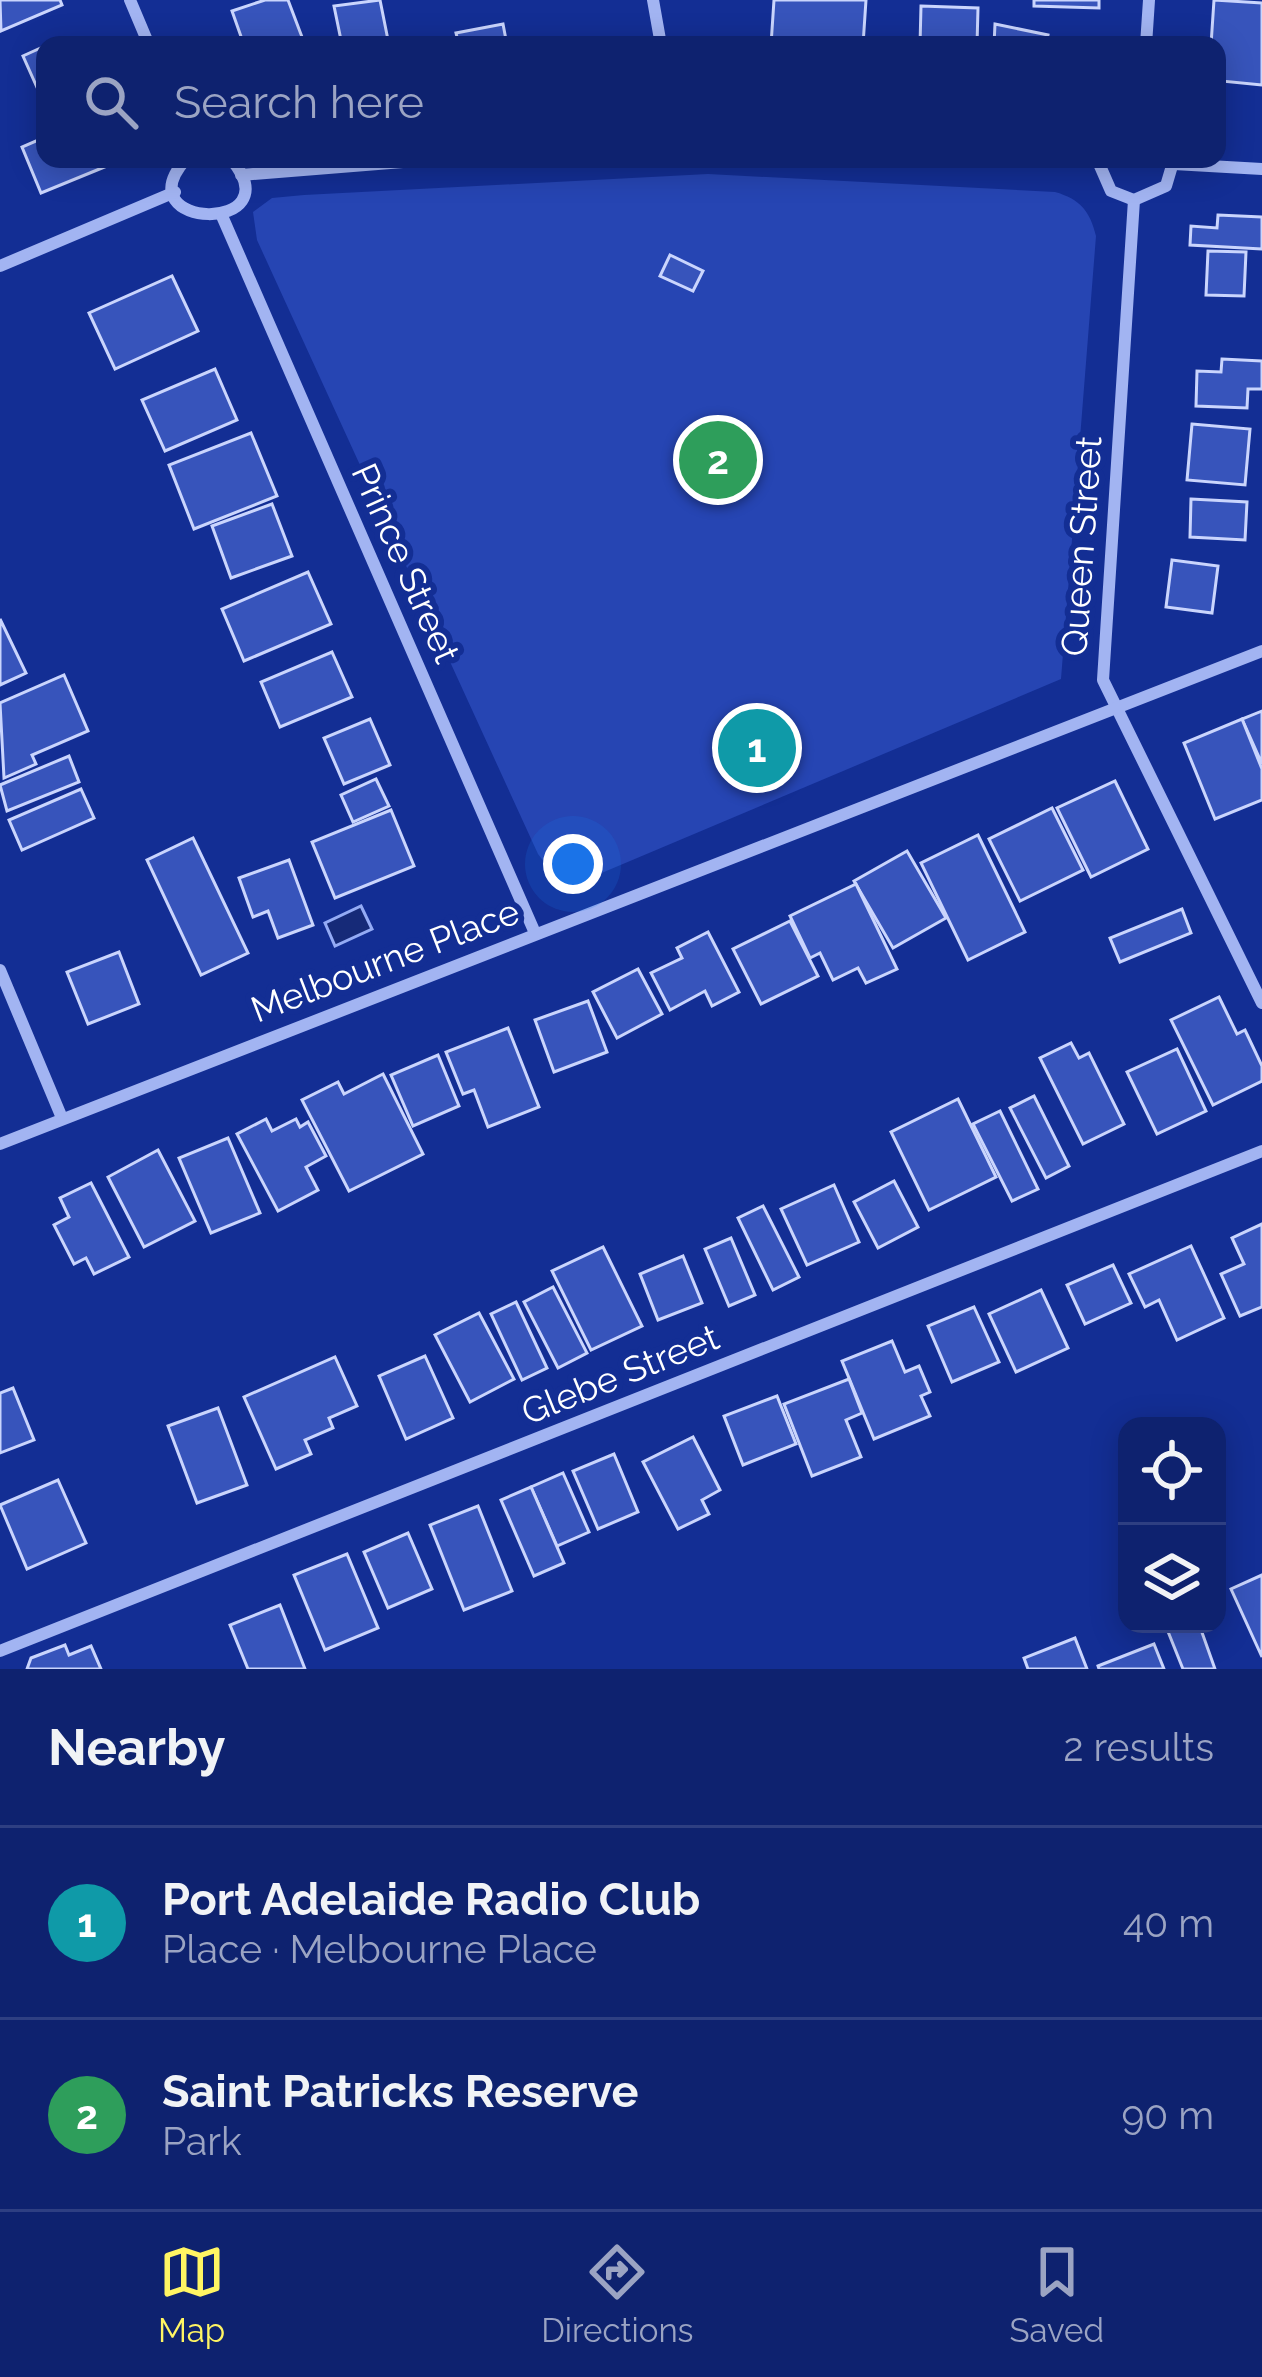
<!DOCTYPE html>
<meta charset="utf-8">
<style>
body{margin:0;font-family:Raleway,sans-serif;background:#1c2f77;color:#f1f3f6}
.controls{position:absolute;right:36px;bottom:36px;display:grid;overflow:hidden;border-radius:24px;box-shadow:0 6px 30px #0003}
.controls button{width:108px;height:108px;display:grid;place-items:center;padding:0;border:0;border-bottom:3px solid #2e3f82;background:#0e226f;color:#f1f3f6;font:60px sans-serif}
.you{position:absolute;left:573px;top:864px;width:42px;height:42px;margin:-30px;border:9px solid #fff;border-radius:50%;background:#1a73e8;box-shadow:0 0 0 18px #1a73e833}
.badge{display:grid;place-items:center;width:78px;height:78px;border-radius:50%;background:#fff563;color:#fff;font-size:39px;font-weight:700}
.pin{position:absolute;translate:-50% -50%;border:6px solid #fff;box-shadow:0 3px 12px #0006}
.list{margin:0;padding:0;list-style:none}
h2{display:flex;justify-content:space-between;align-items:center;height:156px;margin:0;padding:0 48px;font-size:51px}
h2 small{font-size:39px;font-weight:400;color:#9ba4c3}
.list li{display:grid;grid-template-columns:78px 1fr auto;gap:36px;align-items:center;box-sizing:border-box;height:192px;padding:0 48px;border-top:3px solid #2e3f82}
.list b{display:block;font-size:45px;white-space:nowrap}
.list p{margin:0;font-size:39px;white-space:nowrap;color:#9ba4c3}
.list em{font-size:39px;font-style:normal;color:#9ba4c3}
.icon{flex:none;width:66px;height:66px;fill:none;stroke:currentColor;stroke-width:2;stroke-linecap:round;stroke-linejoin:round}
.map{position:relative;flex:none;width:1262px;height:1669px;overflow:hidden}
.search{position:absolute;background:#0e226f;box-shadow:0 6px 30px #0003;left:36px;right:36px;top:36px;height:132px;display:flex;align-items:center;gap:30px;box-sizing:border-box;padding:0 42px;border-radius:24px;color:#9ba4c3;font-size:45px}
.sheet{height:540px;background:#0e226f}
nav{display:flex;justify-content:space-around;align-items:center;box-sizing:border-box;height:168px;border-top:3px solid #2e3f82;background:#0e226f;font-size:33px;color:#9ba4c3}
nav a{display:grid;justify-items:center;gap:6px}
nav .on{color:#fff563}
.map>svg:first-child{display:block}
</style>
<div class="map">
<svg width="1262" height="1669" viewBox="0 0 1262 1669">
<rect width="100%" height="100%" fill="#132e94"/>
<path fill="#2645b3" d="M708,174L1055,192C1080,199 1090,211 1096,236L1061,679L585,880C560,883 552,872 538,854L257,240L253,212L272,198L304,195Z"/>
<path fill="#162a78" stroke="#94abf5" stroke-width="3" d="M361,906L372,929L335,946L325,923Z"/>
<g fill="#3754bb" stroke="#cad5fd" stroke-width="3">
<path d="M0,0H60L62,5L1,31Z"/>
<path d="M265,0H288L305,45H244L232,11Z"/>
<path d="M380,0L389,45H342L334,6Z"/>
<path d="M774,0H866L863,45H771Z"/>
<path d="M1034,0H1099V8L1034,6Z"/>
<path d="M1214,0L1262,3V85L1221,81L1223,54L1211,45Z"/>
<path d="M921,6L978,8L977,45H920Z"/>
<path d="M503,24L507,45H459L456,33Z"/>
<path d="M995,24L1048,35L1047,40L1095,45H994Z"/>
<path d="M45,46V92L40,94L23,56Z"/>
<path d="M45,137V159H124L41,193L22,147Z"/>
<path d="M1218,215L1262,217V249L1190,245L1191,226L1217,228Z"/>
<path d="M1208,251L1246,252L1244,296L1206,295Z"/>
<path d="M670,255L703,271L693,291L660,276Z"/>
<path d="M172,276L198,331L115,369L89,313Z"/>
<path d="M1222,359L1262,361V389H1248L1247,408L1196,406L1197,371L1221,372Z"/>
<path d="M215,369L237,420L165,451L142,400Z"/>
<path d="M1192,424L1250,429L1245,485L1187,480Z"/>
<path d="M251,433L277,496L194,529L169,465Z"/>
<path d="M1191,499L1247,502L1245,540L1190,537Z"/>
<path d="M272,504L292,556L231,578L212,526Z"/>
<path d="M1172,560L1218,566L1212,613L1166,607Z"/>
<path d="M308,572L331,624L244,661L222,609Z"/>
<path d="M0,619L26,673L0,685Z"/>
<path d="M332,652L352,697L280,727L261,682Z"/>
<path d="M64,675L88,731L32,755L36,764L4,778L0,703Z"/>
<path d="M1262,711V764L1242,719Z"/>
<path d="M370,719L390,765L344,784L324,738Z"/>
<path d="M1242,719L1262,769V800L1215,819L1184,743Z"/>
<path d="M772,722L786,756L741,775L727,740Z"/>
<path d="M69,756L79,782L7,811L0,785Z"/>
<path d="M376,779L389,806L353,822L341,795Z"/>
<path d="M1115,781L1148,849L1091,877L1057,808Z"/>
<path d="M81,789L94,818L22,850L9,820Z"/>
<path d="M1052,808L1083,870L1020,901L989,839Z"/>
<path d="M391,810L414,866L335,898L312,842Z"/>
<path d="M978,835L1025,932L968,960L921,863Z"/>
<path d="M193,838L248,953L201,975L147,860Z"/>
<path d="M907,851L946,918L893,948L854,881Z"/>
<path d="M289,860L313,925L278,938L268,911L253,917L239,878Z"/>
<path d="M856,884L897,969L866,983L858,968L833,980L820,953L810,958L790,916Z"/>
<path d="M1182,909L1191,933L1120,962L1110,938Z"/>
<path d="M790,921L818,976L761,1004L733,949Z"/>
<path d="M708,932L739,992L712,1006L705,991L670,1010L651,973L682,958L677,948Z"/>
<path d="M119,952L139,1004L88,1024L67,972Z"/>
<path d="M638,969L662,1014L617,1038L593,992Z"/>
<path d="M1219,997L1237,1034L1245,1030L1262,1066V1081L1213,1105L1171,1020Z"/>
<path d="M588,1001L607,1052L554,1072L535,1020Z"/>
<path d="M508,1028L539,1107L488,1127L474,1090L463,1094L446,1052Z"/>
<path d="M1071,1043L1079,1058L1089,1053L1124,1124L1083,1144L1040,1058Z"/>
<path d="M1177,1049L1206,1111L1157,1134L1127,1072Z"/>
<path d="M438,1055L459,1106L413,1126L391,1075Z"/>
<path d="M383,1074L423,1154L349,1191L302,1100L338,1082L344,1094Z"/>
<path d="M1034,1096L1069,1166L1046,1178L1010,1108Z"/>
<path d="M958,1099L996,1177L929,1210L891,1132Z"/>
<path d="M1000,1111L1038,1189L1012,1201L973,1124Z"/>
<path d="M266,1119L272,1131L296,1119L300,1127L308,1122L326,1156L306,1167L318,1190L278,1211L237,1134Z"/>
<path d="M228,1138L260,1213L211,1233L179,1158Z"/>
<path d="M158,1150L195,1221L144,1247L108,1177Z"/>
<path d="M894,1181L918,1227L878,1248L854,1202Z"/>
<path d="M91,1183L129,1257L94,1274L86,1258L74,1264L54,1225L69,1217L60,1198Z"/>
<path d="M834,1185L859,1242L807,1265L781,1209Z"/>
<path d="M763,1206L799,1277L773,1290L738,1218Z"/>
<path d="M1262,1224V1307L1240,1316L1221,1274L1244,1264L1232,1238Z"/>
<path d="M731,1238L755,1295L729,1306L705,1249Z"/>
<path d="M1191,1246L1224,1318L1177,1340L1159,1300L1145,1307L1129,1274Z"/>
<path d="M603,1247L642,1326L591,1350L552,1271Z"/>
<path d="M683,1256L702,1303L658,1320L640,1274Z"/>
<path d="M1113,1265L1131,1303L1085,1324L1067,1285Z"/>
<path d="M553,1287L587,1353L558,1368L524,1302Z"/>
<path d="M1041,1290L1068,1348L1016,1372L989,1314Z"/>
<path d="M516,1302L547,1368L522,1380L491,1314Z"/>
<path d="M974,1307L999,1362L952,1382L928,1326Z"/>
<path d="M479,1313L514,1379L470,1402L435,1335Z"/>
<path d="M892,1341L905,1372L919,1366L930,1392L921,1396L930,1416L874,1439L842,1361Z"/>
<path d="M425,1356L453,1418L406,1439L379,1376Z"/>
<path d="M335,1357L357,1406L329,1418L333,1428L305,1440L311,1454L276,1469L244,1397Z"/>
<path d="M849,1379L862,1413L846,1420L861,1457L812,1476L784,1404Z"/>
<path d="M13,1388L34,1440L0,1453V1393Z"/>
<path d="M777,1396L796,1444L743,1465L724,1416Z"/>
<path d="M218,1408L247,1485L197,1503L168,1426Z"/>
<path d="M693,1437L720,1490L702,1500L709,1514L678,1529L643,1462Z"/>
<path d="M614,1454L638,1512L598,1529L573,1471Z"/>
<path d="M563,1473L589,1532L557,1546L531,1487Z"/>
<path d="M58,1480L86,1543L27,1569L0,1505Z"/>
<path d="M531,1487L564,1563L534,1576L501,1500Z"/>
<path d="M478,1506L512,1591L464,1610L430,1525Z"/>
<path d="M408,1533L432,1589L388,1608L364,1552Z"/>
<path d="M347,1554L378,1628L325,1650L294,1575Z"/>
<path d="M1262,1575V1657L1231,1589Z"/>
<path d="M280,1605L305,1669H248L230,1625Z"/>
<path d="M1165,1624H1199L1215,1669H1183Z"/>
<path d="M1075,1638L1087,1669H1028L1024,1658Z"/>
<path d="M1154,1644L1164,1669H1099L1098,1666Z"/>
<path d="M65,1645L69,1655L91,1646L101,1669H27L31,1658Z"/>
</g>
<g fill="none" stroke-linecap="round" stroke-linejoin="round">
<g stroke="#a2b4f2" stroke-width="12">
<path d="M130,0L149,45"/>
<path d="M653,0L661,45"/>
<path d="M1146,45L1149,0"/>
<path d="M186,159C122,231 295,234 231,159"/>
<path d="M1097,159L1111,191L1134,200L1166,186L1174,159"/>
<path d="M1174,164L1262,169"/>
<path d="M241,175L440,159"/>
<path d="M1134,200L1103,680L1262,1003"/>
<path d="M222,216L535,933"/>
<path d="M0,266L175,192"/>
<path d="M0,970L62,1118"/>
<path d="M0,1144L1262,651"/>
<path d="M0,1651L1262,1151"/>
</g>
</g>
<g text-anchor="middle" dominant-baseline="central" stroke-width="12" stroke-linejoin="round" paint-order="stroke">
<g font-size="36" fill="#fff" stroke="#132e94">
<text transform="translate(1081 546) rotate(-86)">Queen Street</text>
<text transform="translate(406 563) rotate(66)">Prince Street</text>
<text transform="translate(385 960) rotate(-21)">Melbourne Place</text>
<text transform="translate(620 1374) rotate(-22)">Glebe Street</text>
</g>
</g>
</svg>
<div class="controls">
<button><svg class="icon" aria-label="locate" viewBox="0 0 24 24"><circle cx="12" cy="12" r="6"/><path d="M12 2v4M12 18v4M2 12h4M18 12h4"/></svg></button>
<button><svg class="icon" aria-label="layers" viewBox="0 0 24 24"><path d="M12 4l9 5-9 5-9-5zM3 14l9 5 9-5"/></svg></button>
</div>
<div class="you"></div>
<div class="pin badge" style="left:757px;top:748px;background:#0f9aa8">1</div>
<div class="pin badge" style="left:718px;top:460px;background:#2e9e5b">2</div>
<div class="search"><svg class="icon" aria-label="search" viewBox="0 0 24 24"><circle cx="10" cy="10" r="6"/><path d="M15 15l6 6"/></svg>Search here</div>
</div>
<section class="sheet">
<h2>Nearby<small>2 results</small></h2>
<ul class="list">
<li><span class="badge" style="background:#0f9aa8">1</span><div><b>Port Adelaide Radio Club</b><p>Place · Melbourne Place</p></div><em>40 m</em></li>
<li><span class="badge" style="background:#2e9e5b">2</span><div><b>Saint Patricks Reserve</b><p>Park</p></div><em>90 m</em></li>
</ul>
</section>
<nav>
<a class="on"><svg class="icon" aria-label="map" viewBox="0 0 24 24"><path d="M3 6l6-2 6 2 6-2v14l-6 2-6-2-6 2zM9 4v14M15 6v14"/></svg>Map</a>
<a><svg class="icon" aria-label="directions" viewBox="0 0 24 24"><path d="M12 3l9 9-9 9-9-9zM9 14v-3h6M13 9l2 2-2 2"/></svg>Directions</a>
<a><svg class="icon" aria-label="saved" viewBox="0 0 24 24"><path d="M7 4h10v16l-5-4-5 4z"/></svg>Saved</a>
</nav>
